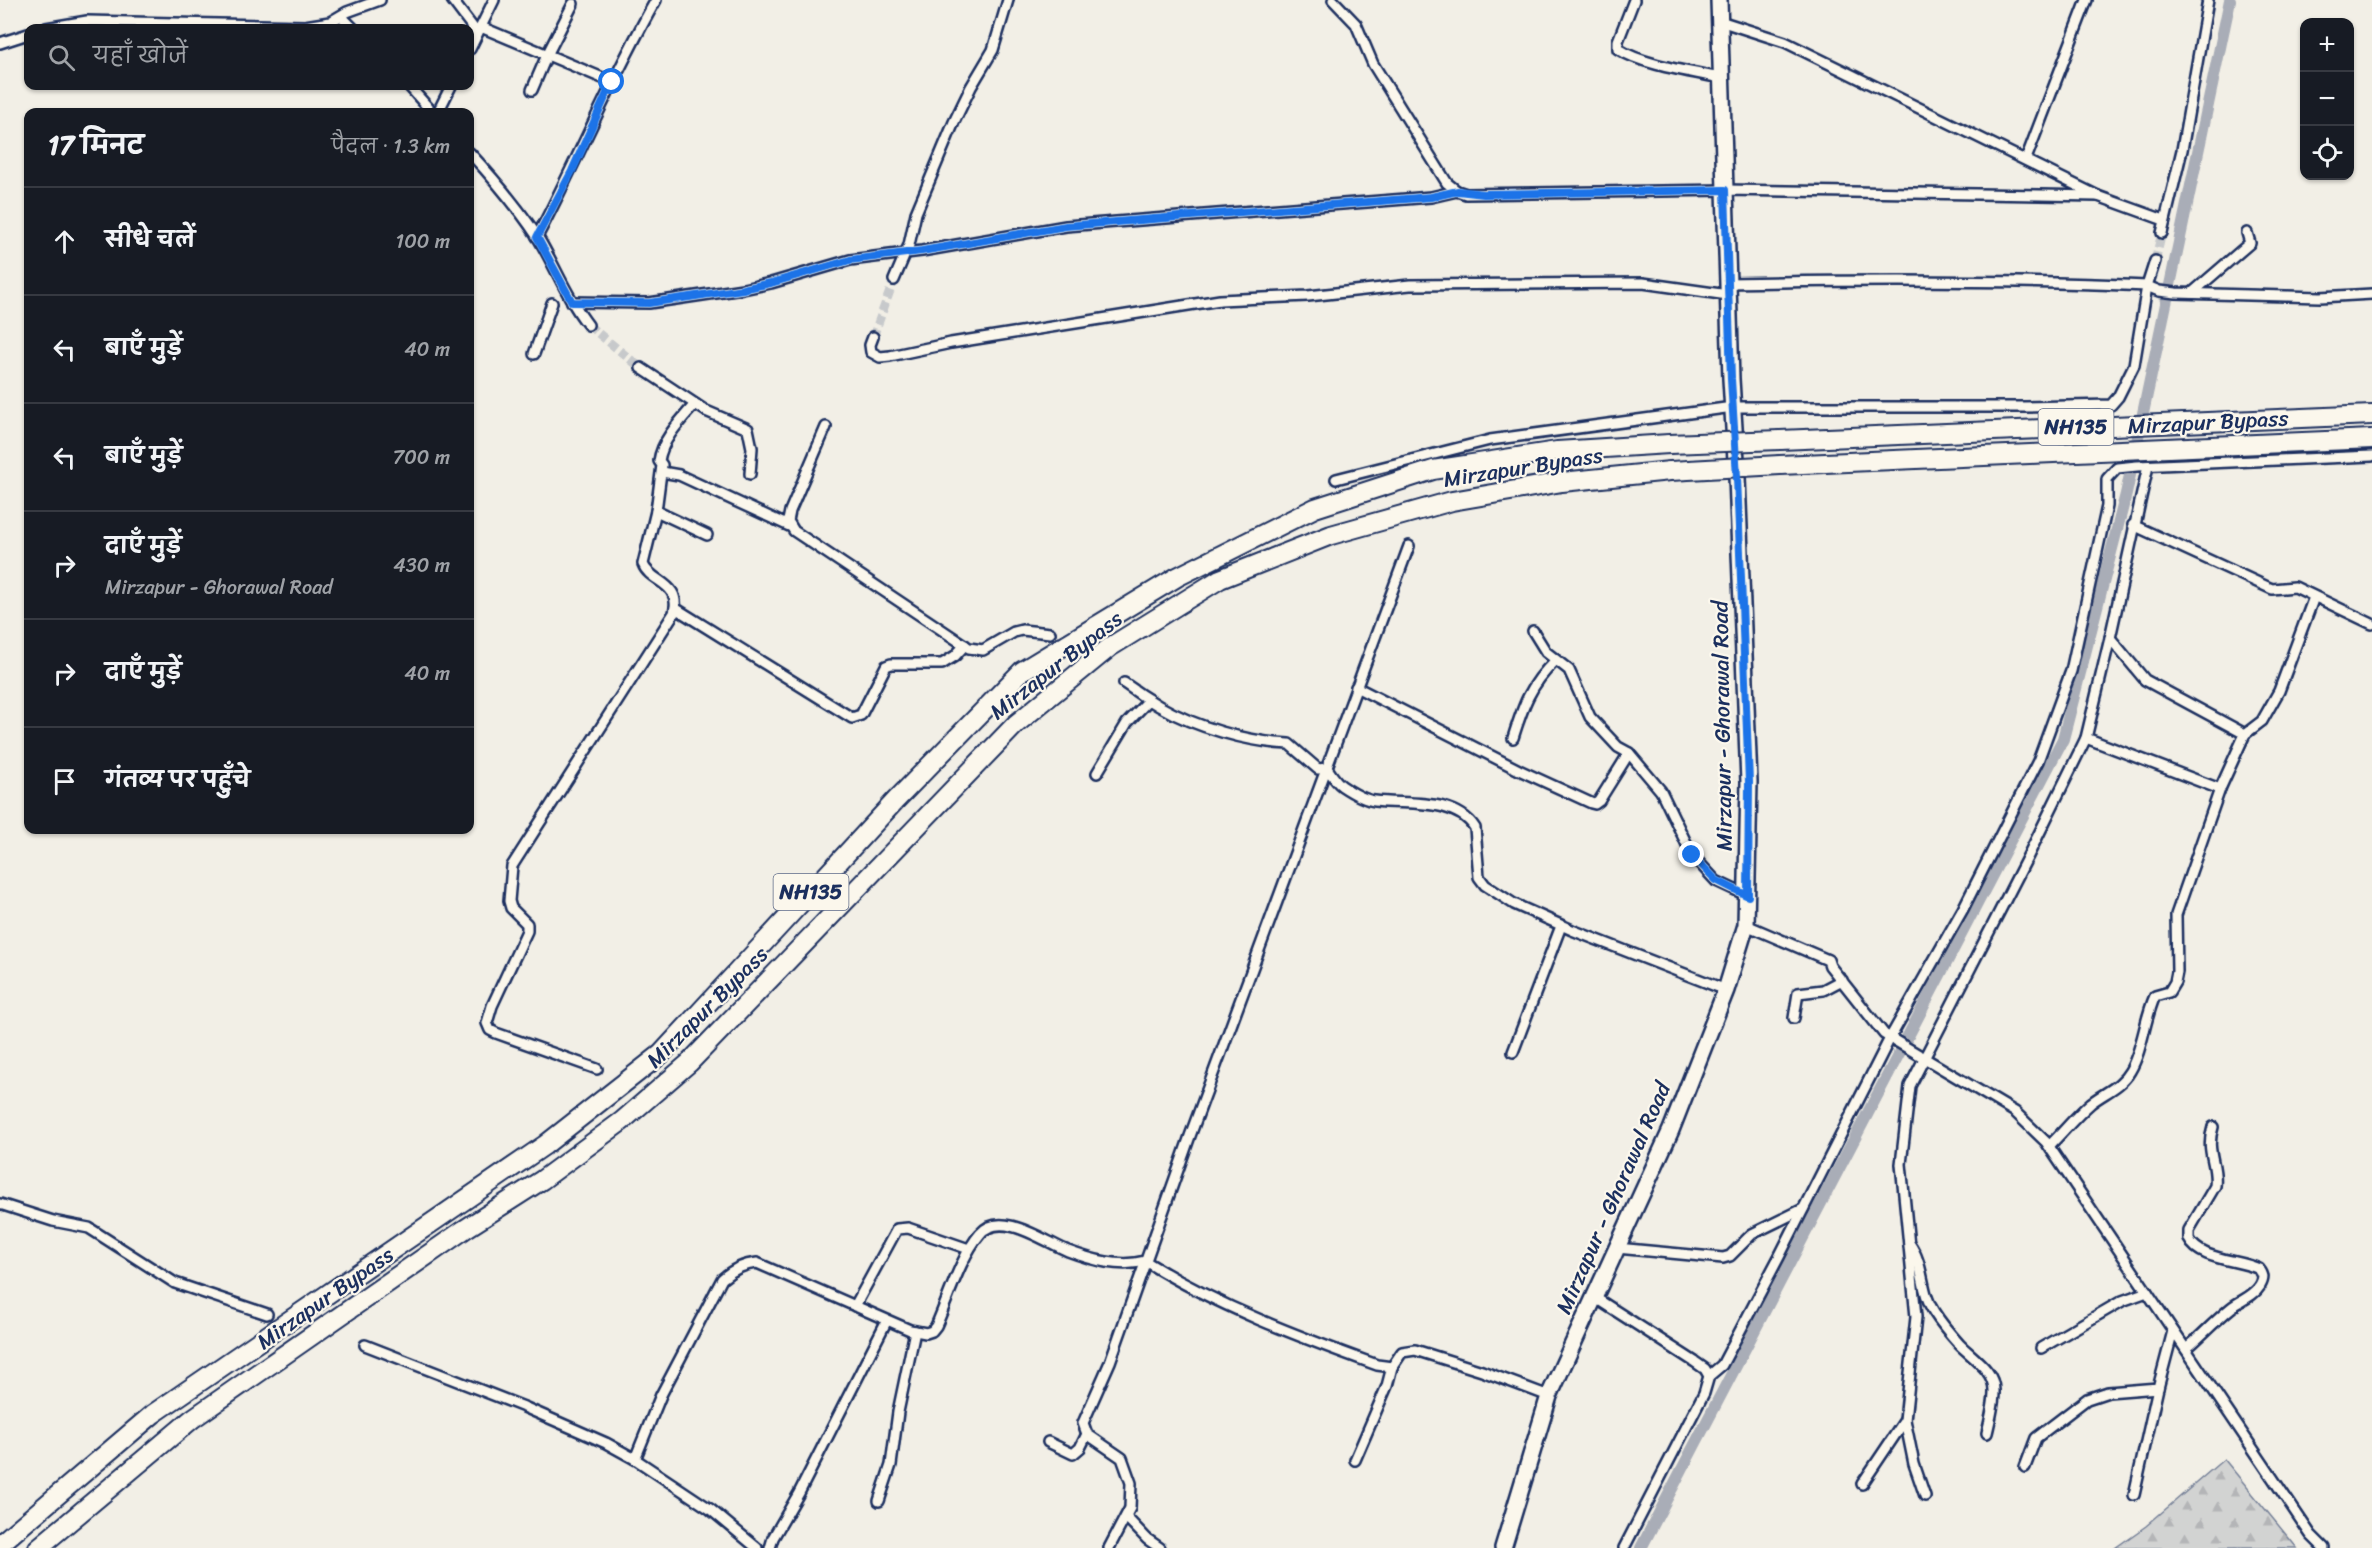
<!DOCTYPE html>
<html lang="hi">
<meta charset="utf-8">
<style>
body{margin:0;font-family:Sriracha,"Playpen Sans Deva",sans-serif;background:#242831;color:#f1f3f6}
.controls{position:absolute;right:18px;top:18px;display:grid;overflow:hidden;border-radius:12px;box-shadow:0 2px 4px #0004}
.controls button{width:54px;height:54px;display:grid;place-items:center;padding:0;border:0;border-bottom:2px solid #363941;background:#171b24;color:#f1f3f6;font:30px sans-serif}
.stop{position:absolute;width:18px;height:18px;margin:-14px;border:4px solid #1a73e8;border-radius:50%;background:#fff}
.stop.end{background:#1a73e8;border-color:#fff;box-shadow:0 2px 6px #0008}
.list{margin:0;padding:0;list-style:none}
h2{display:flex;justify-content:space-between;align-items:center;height:78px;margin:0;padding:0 24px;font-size:26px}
h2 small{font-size:20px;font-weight:400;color:#9ea1a6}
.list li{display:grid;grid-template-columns:39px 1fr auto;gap:18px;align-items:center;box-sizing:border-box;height:108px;padding:0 24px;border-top:2px solid #363941}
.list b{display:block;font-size:22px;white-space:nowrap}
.list p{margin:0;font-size:20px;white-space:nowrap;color:#9ea1a6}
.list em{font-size:20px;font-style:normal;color:#9ea1a6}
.icon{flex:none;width:33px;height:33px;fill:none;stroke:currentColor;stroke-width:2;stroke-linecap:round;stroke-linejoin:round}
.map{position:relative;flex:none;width:2372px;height:1548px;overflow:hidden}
.search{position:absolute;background:#171b24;box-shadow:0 2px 4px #0004;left:24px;top:24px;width:450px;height:66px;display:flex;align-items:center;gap:15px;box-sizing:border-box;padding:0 21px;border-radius:12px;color:#9ea1a6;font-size:22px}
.panel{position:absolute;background:#171b24;box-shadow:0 2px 4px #0004;left:24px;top:108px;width:450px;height:726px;border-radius:12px}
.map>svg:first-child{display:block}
</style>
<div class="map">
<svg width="2372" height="1548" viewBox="0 0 2372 1548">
<defs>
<pattern id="forest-firs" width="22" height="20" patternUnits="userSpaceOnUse" patternTransform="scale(1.5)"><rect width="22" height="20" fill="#d2d3d2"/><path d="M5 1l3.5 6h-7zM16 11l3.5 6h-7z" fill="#b4b5b7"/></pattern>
</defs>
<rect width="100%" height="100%" fill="#f2efe6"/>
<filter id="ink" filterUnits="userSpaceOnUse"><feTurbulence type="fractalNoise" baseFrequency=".0167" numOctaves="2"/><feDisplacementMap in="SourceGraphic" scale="12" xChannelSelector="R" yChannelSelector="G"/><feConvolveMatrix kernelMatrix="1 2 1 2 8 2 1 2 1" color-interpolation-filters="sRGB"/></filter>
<g filter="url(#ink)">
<path fill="url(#forest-firs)" stroke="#768198" stroke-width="1.5" d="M2224,1459L2297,1548H2115L2146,1526Z"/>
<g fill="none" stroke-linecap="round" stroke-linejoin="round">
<path stroke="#a9adb7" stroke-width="12" d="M1641,1548L2063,739L2126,494L2230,0"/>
<g stroke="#c7c9cb" stroke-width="9" stroke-dasharray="9 4.5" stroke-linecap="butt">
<path d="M2155,261L2162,233"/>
<path d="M588,325L641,368"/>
<path d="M873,337L894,280"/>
</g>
<defs>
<g id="street">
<path d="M452,0L477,33"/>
<path d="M1333,0L1356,24L1373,64L1447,183L1457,191L1466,194L1725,190L2098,196"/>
<path d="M1634,0L1618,41V49C1642,65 1693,72 1721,78"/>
<path d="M342,17L353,28"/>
<path d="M1720,21L1785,42L2098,196L2164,220"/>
<path d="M481,27L612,82"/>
<path d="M46,28L87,21L305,26L330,22L347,12L380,0"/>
<path d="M0,43L28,34"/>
<path d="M470,49L494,0"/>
<path d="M409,86L432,112"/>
<path d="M532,90L547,55L573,4"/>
<path d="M438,112L451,86"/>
<path d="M470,153C494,179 517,206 537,236C555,265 566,297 588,325"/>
<path d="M2026,159L2087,0"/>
<path d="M2162,233L2182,150L2208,0"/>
<path d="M537,237C578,159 612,77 656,0"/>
<path d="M894,280L909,245L916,213L954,122L971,87L993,50L1008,0"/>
<path d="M1727,283C1869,280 2006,280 2147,286L2159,291L2176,293L2320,297L2372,294"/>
<path d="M2192,293L2250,243L2247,233"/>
<path d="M572,302L649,303L743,289L771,283L850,260L922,251L1066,226L1431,197L1457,191"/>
<path d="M873,337L870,345L871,352L880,357L890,356L951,343L1220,300L1308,296L1410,285L1643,283L1728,295"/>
<path d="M534,354L552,303"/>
<path d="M641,368L706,411L748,429L752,448L750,474"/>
<path d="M826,427L790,511L788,521L794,531L969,648L983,650L1014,632L1022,630L1050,633"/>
<path d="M662,472L679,475L789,526"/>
<path d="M1336,479L1490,440L1733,407H2025L2111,405L2118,397L2134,365L2147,286L2155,261"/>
<path d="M656,511L707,535"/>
<path d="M2133,525L2272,589L2295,587L2372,624"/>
<path d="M675,608L852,718L861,715L886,666L891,664H942L955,656L965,645"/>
<path d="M1533,631L1546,652L1569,670L1590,717L1618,747L1629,753L1661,791L1692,855L1716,881L1748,896"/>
<path d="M2110,638L2145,680L2245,734"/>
<path d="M1124,683C1135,691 1147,699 1159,706C1195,727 1248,742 1289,744L1318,769L1327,768C1331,774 1336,782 1342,786C1351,792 1364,800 1375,801C1407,805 1455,797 1475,828L1479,877L1485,885L1514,904L1572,930L1726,990"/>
<path d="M1356,687L1519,770L1591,803L1595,804L1599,801L1629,753"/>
<path d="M1513,738C1523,706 1530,685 1555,661"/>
<path d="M2086,738L2220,789"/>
<path d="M1097,773L1127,723L1149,700"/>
<path d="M1746,925L1828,960L1830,966L1884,1034L2015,1112L2046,1142L2311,1535L2324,1548"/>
<path d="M1794,1018L1798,993L1823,990L1842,980"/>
<path d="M1513,1052L1561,926"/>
<path d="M597,1069L496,1033L490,1030L487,1023L492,1006L527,931V924L511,908L509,901L512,866L674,613C682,582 650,583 643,564L656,511L662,465L659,461C662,439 681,420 695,404"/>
<path d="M2049,1146C2063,1132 2076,1116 2091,1103C2105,1092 2121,1087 2130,1071C2143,1049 2144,1020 2155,996L2169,992L2175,982L2177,972L2176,915L2220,789L2245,734L2262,721L2279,691L2314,597"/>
<path d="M0,1204L53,1221L89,1228L175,1283L267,1314"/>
<path d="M1909,1243C1925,1265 1920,1291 1934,1312C1941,1323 1951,1335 1960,1345C1973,1358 1995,1371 1994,1392C1994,1405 1990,1420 1987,1433"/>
<path d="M1617,1248L1723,1258L1730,1256L1752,1234L1803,1209"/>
<path d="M1594,1297L1695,1362L1705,1369L1709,1376L1704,1393L1624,1548"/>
<path d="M855,1306L897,1229L908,1228L969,1249"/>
<path d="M365,1345L524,1407L606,1443L635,1459L710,1509L757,1548"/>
<path d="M2041,1348L2122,1301L2147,1292"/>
<path d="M2186,1349C2201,1336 2215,1321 2231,1308C2241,1300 2253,1297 2260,1286C2264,1279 2264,1275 2259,1269C2240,1259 2200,1261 2189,1239V1230L2215,1186C2218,1164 2205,1152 2213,1127"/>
<path d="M1709,1376L1722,1365L1779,1257L1890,1038L1963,909L2038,761L2071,671L2107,506V479L2117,468L2137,466L2372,456"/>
<path d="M1048,1442L1073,1454L1080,1448L1087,1434"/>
<path d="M635,1459L661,1395L722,1279C732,1270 744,1264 757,1263L910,1330L926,1333L932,1331L936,1326C948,1299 961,1256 980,1234C1001,1209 1045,1242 1068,1251C1092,1260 1120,1268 1145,1261C1217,1306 1297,1336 1377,1365L1392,1367L1402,1352L1415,1350L1482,1371L1549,1396"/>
<path d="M1355,1460L1387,1386L1392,1367"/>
<path d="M2025,1467L2036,1438L2087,1399L2108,1392L2158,1388L2173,1331"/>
<path d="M1862,1484L1905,1420"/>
<path d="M2134,1495L2158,1388"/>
<path d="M1925,1496L1914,1464L1905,1420L1916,1317L1901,1164L1910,1086L2028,856L2086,738L2110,638L2148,466"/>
<path d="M879,1501L891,1465L898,1412L915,1331"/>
<path d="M1126,1517L1147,1539L1160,1548"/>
<path d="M770,1548L773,1538L799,1493L886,1322"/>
<path d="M1109,1548L1130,1508L1131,1483L1122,1458L1087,1434L1083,1423L1110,1362L1190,1136L1409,546"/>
</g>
<path id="primary" d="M1503,1548L1549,1396L1671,1130L1726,990L1746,925L1749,782L1737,477L1731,379L1719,0"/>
<g id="highway">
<path d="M1780,440L2372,415"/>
<path d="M1780,465L2372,439"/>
<path d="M0,1544L153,1414L545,1145L661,1054L896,800L1022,671L1177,577L1315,508L1433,470L1557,451L1669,444"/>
<path d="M38,1548L192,1419L465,1229L542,1180L622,1121L689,1063L1016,724L1110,647L1220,579L1331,535L1452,501L1562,482L1670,471"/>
</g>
</defs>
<use href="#street" stroke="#1b2f5e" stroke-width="14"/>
<use href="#primary" stroke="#1b2f5e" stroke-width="20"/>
<use href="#highway" stroke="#1b2f5e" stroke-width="22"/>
<use href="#street" stroke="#fbf7ec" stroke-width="9"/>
<use href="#primary" stroke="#fbf7ec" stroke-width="15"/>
<use href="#highway" stroke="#fbf7ec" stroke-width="18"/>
<defs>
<g id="highway-bridge">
<path d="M1669,444L1780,440"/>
<path d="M1670,471L1780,465"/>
</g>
</defs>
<use href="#highway-bridge" stroke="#1b2f5e" stroke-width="22" stroke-linecap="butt"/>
<use href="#highway-bridge" stroke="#fbf7ec" stroke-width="18"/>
</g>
</g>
<g fill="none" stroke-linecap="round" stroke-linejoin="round" filter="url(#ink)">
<path stroke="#1a73e8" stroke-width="8" d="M612,82L572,171L537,237L572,302L649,303L743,289L771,283L850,260L922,251L1066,226L1431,197L1458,191L1484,194L1725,190L1731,379L1737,477L1749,782L1748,896L1716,880L1692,855"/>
</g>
<g text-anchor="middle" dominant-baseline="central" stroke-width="4.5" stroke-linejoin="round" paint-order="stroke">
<g fill="#fbf7ec" stroke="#5e6b89" stroke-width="1.5">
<rect x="2038.5" y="409" width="75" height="36" rx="4.5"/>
<rect x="773.5" y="874" width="75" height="36" rx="4.5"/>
</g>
<g font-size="21" font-weight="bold" fill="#1b2f5e">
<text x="2076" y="427">NH135</text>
<text x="811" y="892">NH135</text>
</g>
<g font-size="22" fill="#1b2f5e" stroke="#fbf7ec">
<text transform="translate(2208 422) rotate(-3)">Mirzapur Bypass</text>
<text transform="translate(1523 467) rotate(-9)">Mirzapur Bypass</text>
<text transform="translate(1056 665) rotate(-38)">Mirzapur Bypass</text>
<text transform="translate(1722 726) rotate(-91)">Mirzapur - Ghorawal Road</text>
<text transform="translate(707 1007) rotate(-45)">Mirzapur Bypass</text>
<text transform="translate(1613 1198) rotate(-66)">Mirzapur - Ghorawal Road</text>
<text transform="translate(325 1298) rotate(-35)">Mirzapur Bypass</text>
</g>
</g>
</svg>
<div class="controls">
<button>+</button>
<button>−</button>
<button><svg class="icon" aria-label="locate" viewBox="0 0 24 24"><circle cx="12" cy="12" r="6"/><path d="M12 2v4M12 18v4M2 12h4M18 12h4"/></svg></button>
</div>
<div class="stop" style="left:612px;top:82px"></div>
<div class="stop end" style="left:1692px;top:855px"></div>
<div class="search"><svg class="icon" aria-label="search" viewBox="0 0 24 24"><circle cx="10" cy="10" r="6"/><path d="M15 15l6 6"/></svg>यहाँ खोजें</div>
<section class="panel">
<h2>17 मिनट<small>पैदल · 1.3 km</small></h2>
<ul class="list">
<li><svg class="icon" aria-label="ahead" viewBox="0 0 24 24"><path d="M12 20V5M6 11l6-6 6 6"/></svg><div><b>सीधे चलें</b></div><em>100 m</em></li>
<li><svg class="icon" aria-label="left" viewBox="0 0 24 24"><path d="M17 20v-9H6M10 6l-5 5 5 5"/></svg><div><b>बाएँ मुड़ें</b></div><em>40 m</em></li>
<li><svg class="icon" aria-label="left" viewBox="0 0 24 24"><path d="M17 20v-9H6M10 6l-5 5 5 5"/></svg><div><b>बाएँ मुड़ें</b></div><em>700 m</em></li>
<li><svg class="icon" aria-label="right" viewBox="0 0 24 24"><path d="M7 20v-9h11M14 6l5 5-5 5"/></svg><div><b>दाएँ मुड़ें</b><p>Mirzapur - Ghorawal Road</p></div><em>430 m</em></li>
<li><svg class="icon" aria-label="right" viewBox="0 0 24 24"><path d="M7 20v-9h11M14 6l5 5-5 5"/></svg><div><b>दाएँ मुड़ें</b></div><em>40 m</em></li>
<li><svg class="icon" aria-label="arrive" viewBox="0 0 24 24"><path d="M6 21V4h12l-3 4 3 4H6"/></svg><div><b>गंतव्य पर पहुँचे</b></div></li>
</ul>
</section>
</div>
